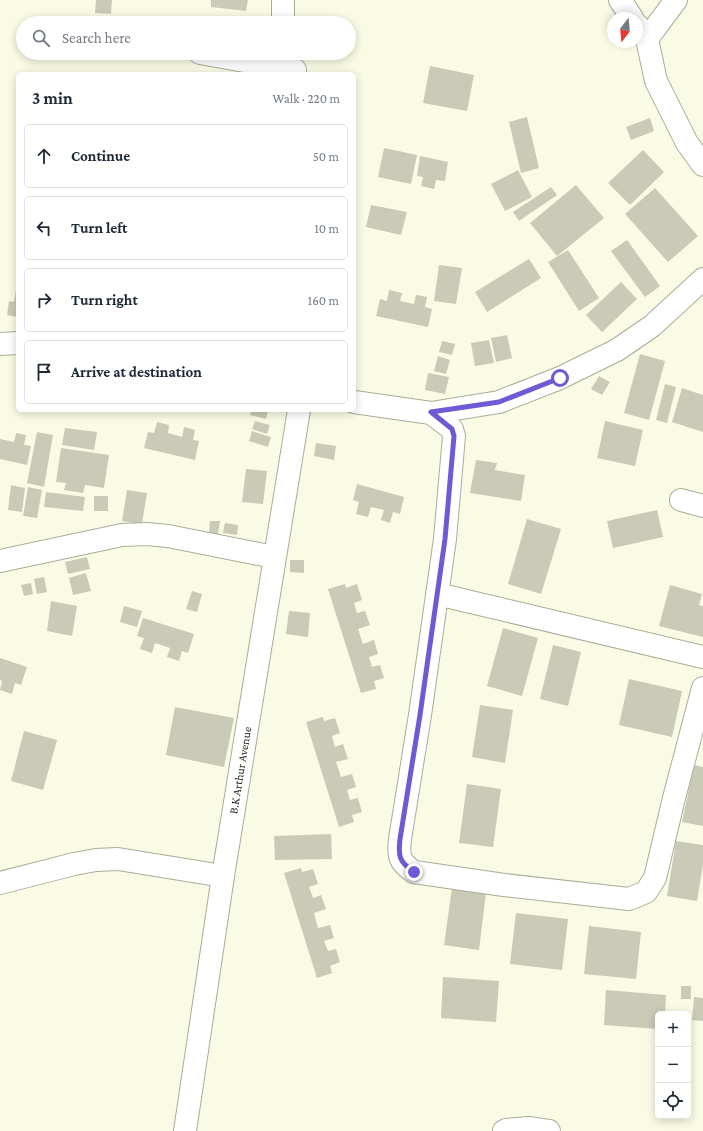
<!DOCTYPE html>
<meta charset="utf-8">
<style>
body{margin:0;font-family:"Crimson Pro",serif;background:#f2f2f3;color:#1f2937}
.controls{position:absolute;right:12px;bottom:12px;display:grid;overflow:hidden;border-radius:6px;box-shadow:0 2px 10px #0003}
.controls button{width:36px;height:36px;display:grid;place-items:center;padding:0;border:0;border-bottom:1px solid #e0e1e3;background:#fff;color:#1f2937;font:20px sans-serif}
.compass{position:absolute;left:607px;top:12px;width:36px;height:36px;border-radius:50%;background:#fff;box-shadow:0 2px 10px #0003;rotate:196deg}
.stop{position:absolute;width:12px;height:12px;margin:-9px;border:3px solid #6d5bd5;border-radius:50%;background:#fff}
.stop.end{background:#6d5bd5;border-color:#fff;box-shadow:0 1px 4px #0008}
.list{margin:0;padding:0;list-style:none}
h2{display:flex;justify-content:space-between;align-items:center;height:52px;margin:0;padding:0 16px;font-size:17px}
h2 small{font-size:13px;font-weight:400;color:#747a83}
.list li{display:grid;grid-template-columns:26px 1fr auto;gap:12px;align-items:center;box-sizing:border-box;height:64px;margin:0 8px 8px;padding:0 8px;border:1px solid #e0e1e3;border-radius:6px}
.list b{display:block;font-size:15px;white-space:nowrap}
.list em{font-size:13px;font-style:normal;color:#747a83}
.icon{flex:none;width:22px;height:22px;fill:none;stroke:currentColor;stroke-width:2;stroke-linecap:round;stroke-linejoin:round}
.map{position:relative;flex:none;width:703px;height:1131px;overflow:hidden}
.search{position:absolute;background:#fff;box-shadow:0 2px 10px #0003;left:16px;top:16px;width:340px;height:44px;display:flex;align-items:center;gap:10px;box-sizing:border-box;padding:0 14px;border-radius:22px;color:#747a83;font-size:15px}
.panel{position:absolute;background:#fff;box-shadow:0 2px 10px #0003;left:16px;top:72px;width:340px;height:340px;border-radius:6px}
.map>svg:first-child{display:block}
</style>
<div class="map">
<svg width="703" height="1131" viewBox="0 0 703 1131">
<rect width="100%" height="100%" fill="#fafbe5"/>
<g fill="#cacbb6">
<path d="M96,0H112L111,14L95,13Z"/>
<path d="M211,0H248L246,11L211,7Z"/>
<path d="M430,66L474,75L467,111L423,103Z"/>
<path d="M527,117L539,168L521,173L509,122Z"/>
<path d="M650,118L654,131L631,140L626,127Z"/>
<path d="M384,148L417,155L411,184L378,177Z"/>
<path d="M643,150L664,172L630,205L608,183Z"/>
<path d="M420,156L448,162L445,181L436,180L434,189L421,186L423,177L417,176Z"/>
<path d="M518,170L532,197L505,211L491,184Z"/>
<path d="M576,185L604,218L557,256L530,223Z"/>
<path d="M551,187L557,195L519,221L513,212Z"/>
<path d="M655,188L698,236L668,262L625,214Z"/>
<path d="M371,205L407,212L401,235L366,227Z"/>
<path d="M627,240L660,286L645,297L611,251Z"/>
<path d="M568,250L599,298L579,311L548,262Z"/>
<path d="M529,259L541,278L487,312L475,292Z"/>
<path d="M439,265L462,268L456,304L434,301Z"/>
<path d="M621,282L637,299L602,332L586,315Z"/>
<path d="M16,290H18V317L7,315L9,301L14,302Z"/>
<path d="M389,290L402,293L400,301L414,304L416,295L427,297L425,307L432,309L428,327L376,316L380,299L387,301Z"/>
<path d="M507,335L512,358L496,362L491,338Z"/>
<path d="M489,340L494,363L475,366L471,343Z"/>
<path d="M442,341L455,344L452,355L439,352Z"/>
<path d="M640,354L665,361L649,420L624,413Z"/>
<path d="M438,356L450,360L446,374L434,371Z"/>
<path d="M428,373L449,377L445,394L425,390Z"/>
<path d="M599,376L610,382L602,395L591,389Z"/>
<path d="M665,384L676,387L667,423L656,420Z"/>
<path d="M682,388L703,395V432L672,422Z"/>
<path d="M252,410H268L266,419L250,415Z"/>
<path d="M255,421L270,425L267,434L252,429Z"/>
<path d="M605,421L643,430L635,466L597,458Z"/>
<path d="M157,422L169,425L168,433L182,437L184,427L195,430L193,440L199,441L195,460L144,448L148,432L154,433Z"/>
<path d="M65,428L97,432L94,450L62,445Z"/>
<path d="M252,431L271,437L268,447L249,441Z"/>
<path d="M37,432L53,435L44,487L27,483Z"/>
<path d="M16,433L26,435L24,445L31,446L27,465L0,459V439L14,442Z"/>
<path d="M316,443L336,446L334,460L314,456Z"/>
<path d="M61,448L109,455L104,488L85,485L83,493L64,490L66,483L56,482Z"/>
<path d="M476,460L497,463L495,470L525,475L521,501L470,493Z"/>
<path d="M246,469L267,471L263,504L242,502Z"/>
<path d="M357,484L404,497L400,514L393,512L390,523L381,520L384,510L371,507L368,517L356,514L359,502L353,500Z"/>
<path d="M11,485L25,488L22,512L8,510Z"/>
<path d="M28,487L42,490L37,518L23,516Z"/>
<path d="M127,490L147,493L142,524L122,521Z"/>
<path d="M46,492L85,497L83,511L44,507Z"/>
<rect x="94" y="496" width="14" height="15"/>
<path d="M657,510L663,537L613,548L607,521Z"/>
<path d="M527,519L561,529L541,594L508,584Z"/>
<path d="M210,521H220L218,534L209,533Z"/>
<path d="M225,523L238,525L237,535L223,533Z"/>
<path d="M87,557L90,569L68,574L65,562Z"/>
<path d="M290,560H304V573L290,572Z"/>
<path d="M86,573L91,591L73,595L69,578Z"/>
<path d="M44,577L47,592L37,594L34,579Z"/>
<path d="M31,583L33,594L24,596L21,585Z"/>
<path d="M345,584L346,588L357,584L362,600L354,603L357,613L365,611L370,625L358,629L363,644L374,640L378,654L369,657L372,667L380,665L384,678L374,681L376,689L361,693L328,589Z"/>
<path d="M670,585L702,594L699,605L703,606V637L659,626Z"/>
<path d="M192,591L202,594L197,612L186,609Z"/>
<path d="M51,601L77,606L72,636L47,631Z"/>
<path d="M124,606L142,611L137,627L120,622Z"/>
<path d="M289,611L310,613L308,637L286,634Z"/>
<path d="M143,618L194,634L188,653L182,651L179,661L167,657L170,648L155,643L152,653L140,649L144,638L137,636Z"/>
<path d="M503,628L538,638L522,696L487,686Z"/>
<path d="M553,645L581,652L568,706L540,699Z"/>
<path d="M0,658L27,667L21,685L15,683L12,694L0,690L2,681L0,680Z"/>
<path d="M629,679L682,691L672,737L619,725Z"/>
<path d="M480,705L513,710L505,763L472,757Z"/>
<path d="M175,707L234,718L224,767L166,755Z"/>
<path d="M323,717L324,721L335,718L340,733L332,736L335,747L343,744L348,759L336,762L341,777L352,774L356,787L347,790L350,800L358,798L362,812L352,815L354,822L339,827L306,722Z"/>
<path d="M24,731L57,740L43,790L11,781Z"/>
<path d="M694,765L703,767V826L682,822Z"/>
<path d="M467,784L501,789L493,847L459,843Z"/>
<path d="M331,834L332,859L275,860L274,836Z"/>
<path d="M676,841L703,845V865L697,901L667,896Z"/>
<path d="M301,868L302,872L313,869L318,884L309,887L313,898L321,895L326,909L314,913L318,928L330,925L334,938L324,941L328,951L336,949L340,962L330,966L332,973L317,978L284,873Z"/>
<path d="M452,888L486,893L479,950L444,945Z"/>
<path d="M516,913L568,919L562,970L510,964Z"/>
<path d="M589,926L641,932L636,979L584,974Z"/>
<path d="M443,977L499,981L496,1022L441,1018Z"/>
<rect x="681" y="986" width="10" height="13"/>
<path d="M606,990L666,995L665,1014H658V1029L604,1025Z"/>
<path d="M694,997L703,998V1021L692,1020Z"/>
</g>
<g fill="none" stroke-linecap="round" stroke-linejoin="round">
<defs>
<g id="minor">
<path d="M283,0V23"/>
<path d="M620,0L632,18"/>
<path d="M637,25L647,39L656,81L687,143L703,165"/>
<path d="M647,39L676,0"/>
<path d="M200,53L295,70"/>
<path d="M0,344L18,343"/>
<path d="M354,402L431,413L499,402L560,378L617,350L652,326L703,279"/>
<path d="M431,413L452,429L454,436L445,539L420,715L400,839C398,856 399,862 414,872L504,885L629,899L646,892L655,878L674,798L703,688"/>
<path d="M681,500L703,506"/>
<path d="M0,561L122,535L147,534L168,536L274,557"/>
<path d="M437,594L703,657"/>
<path d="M0,883L74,864L96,860L118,859L223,876"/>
<path id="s1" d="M185,1131L223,876L299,410"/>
<path d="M504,1131L506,1130L528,1128L549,1131"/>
</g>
</defs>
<use href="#minor" stroke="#abac97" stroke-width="24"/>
<use href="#minor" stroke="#fff" stroke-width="22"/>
</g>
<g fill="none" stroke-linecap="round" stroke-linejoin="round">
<path stroke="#6d5bd5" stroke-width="5" d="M414,872C399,862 398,856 400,839L420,715L445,539L454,436L452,429L431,412L499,402L560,378"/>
</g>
<g text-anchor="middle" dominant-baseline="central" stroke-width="3" stroke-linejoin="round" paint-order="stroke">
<g font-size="12" fill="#26261e" stroke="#fff">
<text stroke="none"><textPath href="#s1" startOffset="365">B.K Arthur Avenue</textPath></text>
</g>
</g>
</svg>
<div class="controls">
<button>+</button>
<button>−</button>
<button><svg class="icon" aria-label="locate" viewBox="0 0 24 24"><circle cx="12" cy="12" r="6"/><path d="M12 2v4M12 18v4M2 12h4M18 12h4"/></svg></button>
</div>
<svg class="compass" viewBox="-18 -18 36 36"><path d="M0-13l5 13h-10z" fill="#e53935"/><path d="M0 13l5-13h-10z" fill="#747a83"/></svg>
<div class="stop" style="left:560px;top:378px"></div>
<div class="stop end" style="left:414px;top:872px"></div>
<div class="search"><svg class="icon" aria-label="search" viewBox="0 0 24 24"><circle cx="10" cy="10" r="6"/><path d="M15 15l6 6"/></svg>Search here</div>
<section class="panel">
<h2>3 min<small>Walk · 220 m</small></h2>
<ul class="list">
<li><svg class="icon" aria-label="ahead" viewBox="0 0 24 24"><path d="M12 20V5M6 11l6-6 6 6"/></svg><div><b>Continue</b></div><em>50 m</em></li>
<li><svg class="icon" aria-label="left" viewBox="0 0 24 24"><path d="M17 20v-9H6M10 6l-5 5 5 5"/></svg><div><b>Turn left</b></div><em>10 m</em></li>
<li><svg class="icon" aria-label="right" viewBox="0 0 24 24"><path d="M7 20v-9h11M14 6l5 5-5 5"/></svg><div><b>Turn right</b></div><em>160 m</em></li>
<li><svg class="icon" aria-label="arrive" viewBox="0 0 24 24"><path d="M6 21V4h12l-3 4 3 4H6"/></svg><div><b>Arrive at destination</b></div></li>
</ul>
</section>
</div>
